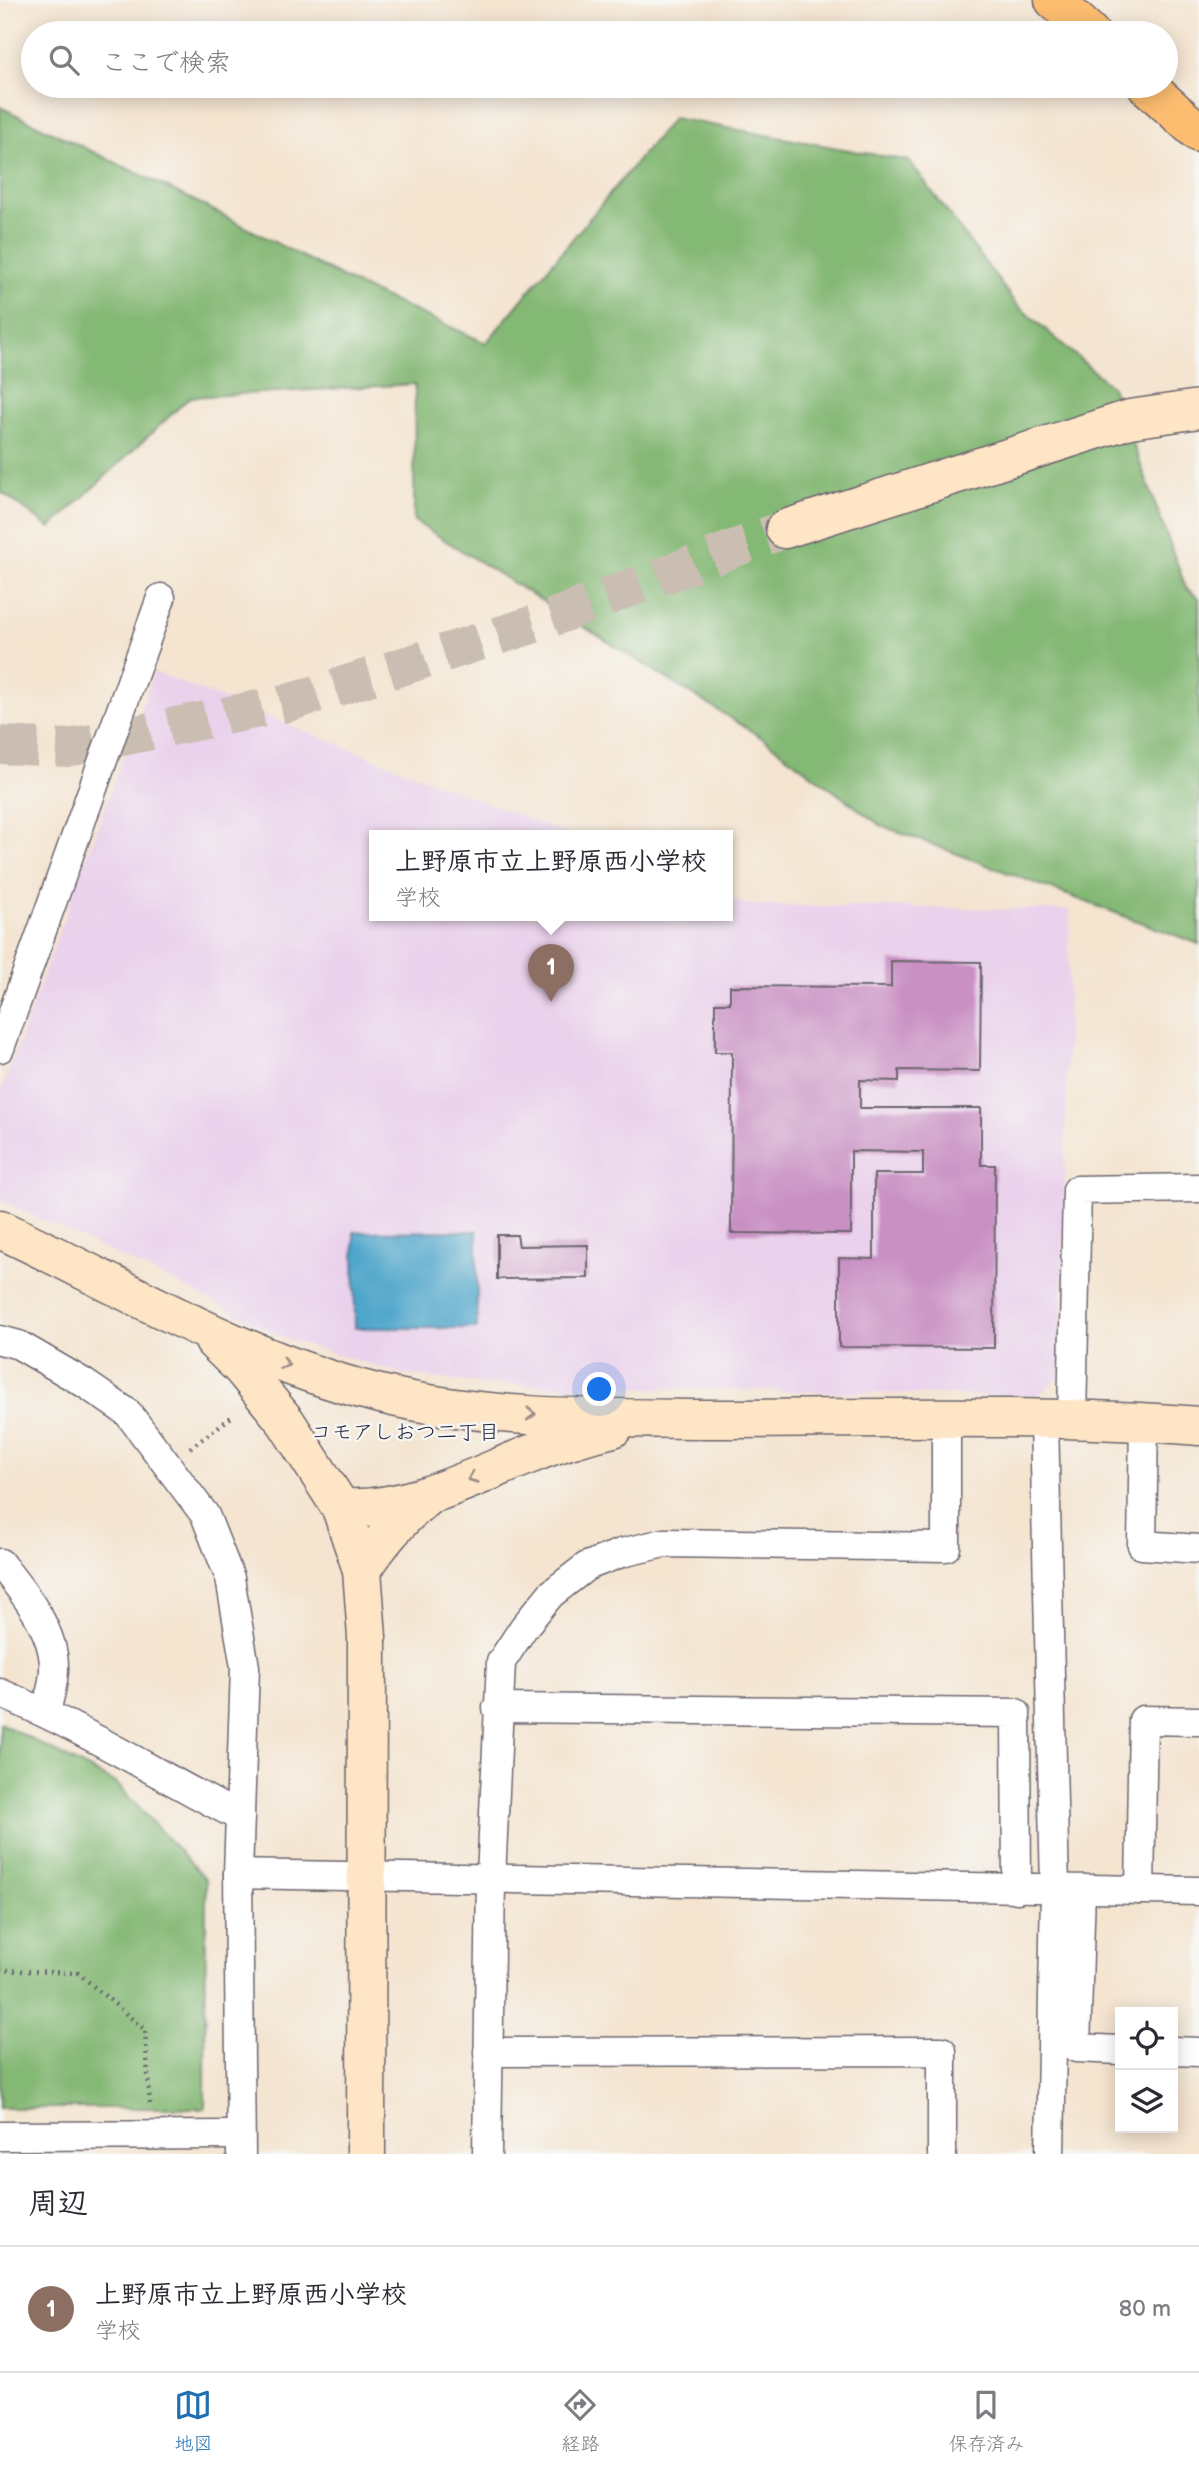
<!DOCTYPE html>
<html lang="ja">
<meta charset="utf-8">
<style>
body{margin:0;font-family:"Balsamiq Sans","Klee One",sans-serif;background:#f7f7f7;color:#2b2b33}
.controls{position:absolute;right:21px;bottom:21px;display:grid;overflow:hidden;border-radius:0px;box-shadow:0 4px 18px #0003}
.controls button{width:63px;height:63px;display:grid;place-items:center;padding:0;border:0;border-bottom:2px solid #e1e1e2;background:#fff;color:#2b2b33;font:35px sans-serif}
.you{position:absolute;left:600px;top:1390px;width:24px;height:24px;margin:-18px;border:5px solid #fff;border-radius:50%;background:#1a73e8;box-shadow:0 0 0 10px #1a73e833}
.badge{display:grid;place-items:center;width:46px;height:46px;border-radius:50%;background:#1f6fb2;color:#fff;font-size:23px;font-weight:700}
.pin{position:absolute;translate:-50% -58px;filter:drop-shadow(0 2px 4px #0008)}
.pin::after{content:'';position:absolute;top:37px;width:24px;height:21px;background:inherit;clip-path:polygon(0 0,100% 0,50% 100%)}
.popup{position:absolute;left:369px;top:830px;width:364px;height:91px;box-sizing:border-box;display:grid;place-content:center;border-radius:0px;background:#fff;filter:drop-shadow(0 2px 5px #0005);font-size:23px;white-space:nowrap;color:#7c7c81}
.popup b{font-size:26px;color:#2b2b33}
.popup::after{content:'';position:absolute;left:50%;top:100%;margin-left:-14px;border:14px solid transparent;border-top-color:#fff}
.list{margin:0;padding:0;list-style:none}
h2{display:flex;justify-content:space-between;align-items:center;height:91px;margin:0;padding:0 28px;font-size:30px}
h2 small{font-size:23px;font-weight:400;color:#7c7c81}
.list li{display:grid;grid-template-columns:46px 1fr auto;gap:21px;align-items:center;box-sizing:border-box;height:126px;padding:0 28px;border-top:2px solid #e1e1e2}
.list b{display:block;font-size:26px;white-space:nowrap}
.list p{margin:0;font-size:23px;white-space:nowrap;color:#7c7c81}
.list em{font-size:23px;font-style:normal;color:#7c7c81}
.icon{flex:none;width:38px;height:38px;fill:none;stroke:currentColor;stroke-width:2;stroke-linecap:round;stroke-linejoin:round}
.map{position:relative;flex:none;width:1199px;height:2154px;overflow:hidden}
.search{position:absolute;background:#fff;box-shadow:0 4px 18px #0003;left:21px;right:21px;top:21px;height:77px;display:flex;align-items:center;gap:18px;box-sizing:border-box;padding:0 24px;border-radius:38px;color:#7c7c81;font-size:26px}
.sheet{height:217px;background:#fff}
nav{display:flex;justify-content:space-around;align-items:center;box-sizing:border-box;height:98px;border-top:2px solid #e1e1e2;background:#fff;font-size:19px;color:#7c7c81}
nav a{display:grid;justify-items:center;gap:4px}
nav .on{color:#1f6fb2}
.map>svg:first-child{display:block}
</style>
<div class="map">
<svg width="1199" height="2154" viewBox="0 0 1199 2154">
<rect width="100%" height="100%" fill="#f6f6f2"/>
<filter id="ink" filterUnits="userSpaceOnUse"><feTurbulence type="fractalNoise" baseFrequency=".0143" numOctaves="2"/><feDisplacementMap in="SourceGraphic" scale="14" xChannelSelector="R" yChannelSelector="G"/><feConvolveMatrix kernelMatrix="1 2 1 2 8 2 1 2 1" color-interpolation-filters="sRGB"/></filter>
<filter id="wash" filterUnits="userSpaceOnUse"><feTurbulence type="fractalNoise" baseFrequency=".00686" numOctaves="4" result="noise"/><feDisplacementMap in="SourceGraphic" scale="28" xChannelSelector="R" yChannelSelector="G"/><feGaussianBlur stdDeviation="1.57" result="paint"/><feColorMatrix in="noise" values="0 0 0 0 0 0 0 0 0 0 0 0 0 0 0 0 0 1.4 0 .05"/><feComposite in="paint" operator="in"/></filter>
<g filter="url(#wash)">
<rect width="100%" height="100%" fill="#f4e4d0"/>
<path fill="#ead1ec" d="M154,672L572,836H374V916H728V897L747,905L1070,910L1060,1377L1035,1397L483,1384L402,1374L286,1339L178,1284L0,1200V1094Z"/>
<g fill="#84b874" stroke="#536d58" stroke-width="2">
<path d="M0,107L203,205L357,285L486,343L673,118L909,161L1016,304L1112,387L1186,588L1199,598V944L880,825L764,739L414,521L415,384L190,397L50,528L0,491Z"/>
<path d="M0,1723L116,1783L206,1880L205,2108H0Z"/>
</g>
<path fill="#4fa6cb" stroke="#386483" stroke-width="2" d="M477,1231V1328H355L354,1232Z"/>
<g id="blocks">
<g fill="#c990c4">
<path d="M891,961L981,962L980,1071L899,1070V1081L860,1080V1108H981V1165H995L994,1348L839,1347V1258L874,1259V1174H923V1152L851,1151V1234L731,1233L732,1052H715V1003H730V986L891,987Z"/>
<path d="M497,1235H517L519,1246L588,1245V1278L497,1279Z"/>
</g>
</g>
</g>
<g filter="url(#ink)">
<use href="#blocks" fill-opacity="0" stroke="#6c666f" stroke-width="2"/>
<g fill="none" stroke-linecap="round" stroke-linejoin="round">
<path stroke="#cabdb2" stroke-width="38" stroke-dasharray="38 19" stroke-linecap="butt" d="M0,745L68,748L288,703L541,622L785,529"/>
<defs>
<g id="street">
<path d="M0,1048L161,598"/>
<path d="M0,1340L19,1345L84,1383L128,1413L205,1515L230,1578L245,1667L238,1874"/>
<path d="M1044,1420L1055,1889L1050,2154"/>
<path d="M1072,1420L1077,1190L1199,1188"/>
<path d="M1144,1421L1142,1545L1199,1549"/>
<path d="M0,1563C23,1592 55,1630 54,1669C54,1683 49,1699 46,1712"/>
<path d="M0,1693C83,1728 160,1776 240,1817"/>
<path d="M497,1708L1016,1713L1017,1889"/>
<path d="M1081,1890L1076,2048L1120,2050"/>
<path d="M1140,1890L1143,1720L1199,1721"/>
<path d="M1173,2051L1199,2052"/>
<path d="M488,2052L942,2051V2154"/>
<path d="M0,2136L239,2135"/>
<path d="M241,2154L238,1874L1199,1891"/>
<path d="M487,2154L491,1878L501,1662L524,1627L551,1594L587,1566L621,1553L664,1543L946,1547V1419"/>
</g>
<g id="secondary">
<path d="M785,529L1130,419L1199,409"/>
<path d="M0,1229C128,1289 253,1366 393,1397C495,1420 604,1418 708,1419C871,1419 1037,1413 1199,1426"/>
<path d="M214,1341L241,1367L286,1422L341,1508L362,1570L367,1637L366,2154"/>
<path d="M341,1508C407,1512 466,1480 526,1456C554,1444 583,1435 613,1428"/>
<path d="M362,1570C380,1542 399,1519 425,1498"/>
</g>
<g id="highway">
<path d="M1054,0L1090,33"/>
<path d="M1147,86L1199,133"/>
</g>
</defs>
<use href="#street" stroke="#6c666f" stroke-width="31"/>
<use href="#secondary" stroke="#6c666f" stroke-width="41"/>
<use href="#highway" stroke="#6c666f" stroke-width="41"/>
<g stroke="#6c666f" stroke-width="4.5" stroke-dasharray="2 5" stroke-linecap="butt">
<path d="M190,1448L234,1415"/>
<path d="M0,1970L78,1973L145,2030L150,2105"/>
</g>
<use href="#street" stroke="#fff" stroke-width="28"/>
<use href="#secondary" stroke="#fee5c5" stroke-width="38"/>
<use href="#highway" stroke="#fcbd6f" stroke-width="38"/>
</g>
<defs><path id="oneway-chevron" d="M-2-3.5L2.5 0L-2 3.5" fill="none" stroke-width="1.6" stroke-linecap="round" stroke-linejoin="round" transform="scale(1.75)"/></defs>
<g stroke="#9b8d87">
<use href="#oneway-chevron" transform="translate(285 1364) rotate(20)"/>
<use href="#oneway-chevron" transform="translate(531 1414) rotate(2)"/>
<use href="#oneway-chevron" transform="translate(472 1478) rotate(158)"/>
</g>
</g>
<g text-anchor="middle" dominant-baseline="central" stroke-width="5" stroke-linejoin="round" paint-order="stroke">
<g font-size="21" fill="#22223b" stroke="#f6f6f2">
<text x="405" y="1432">コモアしおつ二丁目</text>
</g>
</g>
</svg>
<div class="controls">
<button><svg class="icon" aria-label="locate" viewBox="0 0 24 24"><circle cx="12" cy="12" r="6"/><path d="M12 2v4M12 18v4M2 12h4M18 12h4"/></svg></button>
<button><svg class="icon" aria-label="layers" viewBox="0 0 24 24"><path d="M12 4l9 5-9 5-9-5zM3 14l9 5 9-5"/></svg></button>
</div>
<div class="you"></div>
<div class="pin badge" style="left:551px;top:1002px;background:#8d6e63">1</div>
<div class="popup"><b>上野原市立上野原西小学校</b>学校</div>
<div class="search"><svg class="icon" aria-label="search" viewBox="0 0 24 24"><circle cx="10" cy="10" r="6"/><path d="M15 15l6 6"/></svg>ここで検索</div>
</div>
<section class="sheet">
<h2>周辺<small></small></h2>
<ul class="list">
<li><span class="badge" style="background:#8d6e63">1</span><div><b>上野原市立上野原西小学校</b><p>学校</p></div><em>80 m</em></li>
</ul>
</section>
<nav>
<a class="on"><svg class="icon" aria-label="map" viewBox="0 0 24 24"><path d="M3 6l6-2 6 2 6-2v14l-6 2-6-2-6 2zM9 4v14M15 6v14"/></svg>地図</a>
<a><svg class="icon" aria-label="directions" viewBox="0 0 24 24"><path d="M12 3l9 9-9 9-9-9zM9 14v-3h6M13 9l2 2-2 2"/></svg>経路</a>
<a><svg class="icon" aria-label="saved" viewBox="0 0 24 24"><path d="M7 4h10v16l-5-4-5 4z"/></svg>保存済み</a>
</nav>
